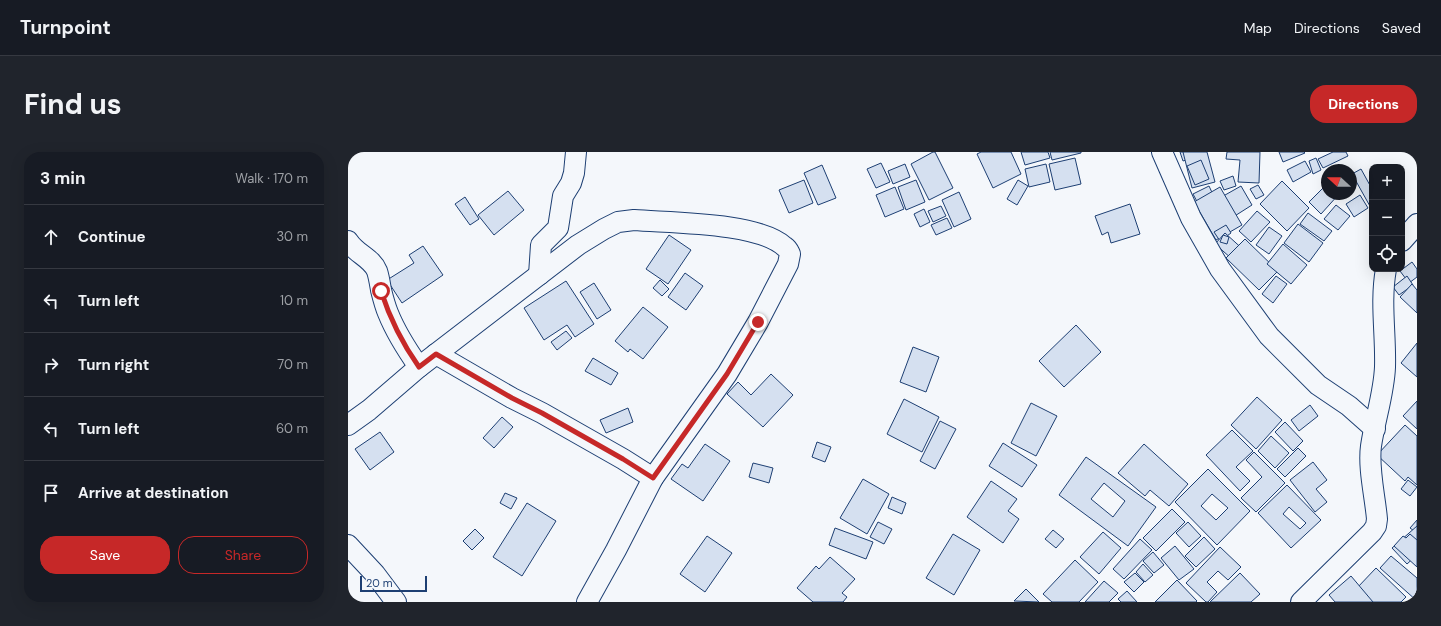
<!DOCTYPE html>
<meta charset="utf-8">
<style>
body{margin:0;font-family:"DM Sans",sans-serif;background:#20242c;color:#f1f3f6}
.controls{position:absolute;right:12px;top:12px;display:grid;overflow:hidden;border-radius:8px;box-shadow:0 4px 16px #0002}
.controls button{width:36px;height:36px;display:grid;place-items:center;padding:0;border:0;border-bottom:1px solid #363941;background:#171b24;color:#f1f3f6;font:20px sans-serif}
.compass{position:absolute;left:973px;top:12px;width:36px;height:36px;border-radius:50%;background:#171b24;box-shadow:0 4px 16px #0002;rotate:291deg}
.scale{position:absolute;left:12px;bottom:10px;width:67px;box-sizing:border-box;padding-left:4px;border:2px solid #1d3f73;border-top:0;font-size:11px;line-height:14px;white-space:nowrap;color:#1d3f73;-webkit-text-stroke:3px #f4f7fb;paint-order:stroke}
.stop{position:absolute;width:12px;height:12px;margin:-9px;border:3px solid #c62828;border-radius:50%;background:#fff}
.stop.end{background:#c62828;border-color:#fff;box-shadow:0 1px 4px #0008}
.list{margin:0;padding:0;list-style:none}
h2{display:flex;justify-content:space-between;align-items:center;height:52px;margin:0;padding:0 16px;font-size:17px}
h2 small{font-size:13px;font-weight:400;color:#9ea1a6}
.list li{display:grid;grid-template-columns:26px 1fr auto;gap:12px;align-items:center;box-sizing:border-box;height:64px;padding:0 16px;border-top:1px solid #363941}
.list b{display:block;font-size:15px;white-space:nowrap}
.list em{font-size:13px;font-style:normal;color:#9ea1a6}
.actions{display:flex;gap:8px;padding:12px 16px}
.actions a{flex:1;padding:9px 0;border:1px solid #c62828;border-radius:16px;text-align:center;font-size:14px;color:#c62828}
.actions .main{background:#c62828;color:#fff}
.icon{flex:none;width:22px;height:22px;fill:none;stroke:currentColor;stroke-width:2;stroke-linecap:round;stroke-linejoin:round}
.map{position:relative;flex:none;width:1069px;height:450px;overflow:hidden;border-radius:16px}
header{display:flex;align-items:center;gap:24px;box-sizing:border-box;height:56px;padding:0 20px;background:#171b24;border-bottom:1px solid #363941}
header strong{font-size:19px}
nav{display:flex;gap:22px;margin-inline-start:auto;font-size:14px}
.intro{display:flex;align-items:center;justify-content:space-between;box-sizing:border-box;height:96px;padding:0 24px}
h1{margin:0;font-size:28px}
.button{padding:10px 18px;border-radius:16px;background:#c62828;color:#fff;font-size:14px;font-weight:700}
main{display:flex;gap:24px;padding:0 24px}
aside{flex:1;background:#171b24;border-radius:16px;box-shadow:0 4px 16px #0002}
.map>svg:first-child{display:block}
</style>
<header>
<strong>Turnpoint</strong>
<nav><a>Map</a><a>Directions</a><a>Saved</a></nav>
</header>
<div class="intro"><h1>Find us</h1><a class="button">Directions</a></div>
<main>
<aside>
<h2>3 min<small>Walk · 170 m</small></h2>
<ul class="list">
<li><svg class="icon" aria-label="ahead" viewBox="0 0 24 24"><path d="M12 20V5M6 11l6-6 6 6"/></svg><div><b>Continue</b></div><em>30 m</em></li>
<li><svg class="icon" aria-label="left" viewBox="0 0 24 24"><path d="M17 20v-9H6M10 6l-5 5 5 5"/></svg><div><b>Turn left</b></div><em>10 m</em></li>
<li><svg class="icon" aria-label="right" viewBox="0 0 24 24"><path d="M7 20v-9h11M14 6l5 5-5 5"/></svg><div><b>Turn right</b></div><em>70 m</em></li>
<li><svg class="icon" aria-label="left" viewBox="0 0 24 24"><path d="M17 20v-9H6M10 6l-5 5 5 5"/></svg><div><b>Turn left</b></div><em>60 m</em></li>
<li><svg class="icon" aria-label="arrive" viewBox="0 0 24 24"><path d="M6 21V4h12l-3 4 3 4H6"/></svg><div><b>Arrive at destination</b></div></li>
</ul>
<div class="actions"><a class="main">Save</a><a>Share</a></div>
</aside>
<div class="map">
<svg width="1069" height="450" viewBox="0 0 1069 450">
<rect width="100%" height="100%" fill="#f4f7fb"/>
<g fill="#d5e0f0" stroke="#1d3f73" fill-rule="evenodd">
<path d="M585,0H587L605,36L581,48L563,12Z"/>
<path d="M633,0H663L673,22L645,36L629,2Z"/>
<path d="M673,0H700L702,6L677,13Z"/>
<path d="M702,0H733V1L704,8Z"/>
<path d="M832,0H852L853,3L835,9Z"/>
<path d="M835,0H859L867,30L844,36Z"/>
<path d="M879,0H912L911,31L890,30L892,8L878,7Z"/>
<path d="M931,0H956L957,1L935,10Z"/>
<path d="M985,0H998L1000,4L975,16L970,7Z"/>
<path d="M727,6L733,32L707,38L701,12Z"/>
<path d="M968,6L973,18L965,22L961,9Z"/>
<path d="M853,8L861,27L847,33L839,14Z"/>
<path d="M957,9L963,20L945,30L939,18Z"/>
<path d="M533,11L542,30L528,36L519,17Z"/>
<path d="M557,12L562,25L545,32L540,19Z"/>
<path d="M698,12L702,30L681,35L677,17Z"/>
<path d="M474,13L488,46L470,53L456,21Z"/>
<path d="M1013,17L1024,37L1023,56L1004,22Z"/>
<path d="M885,24L888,34L876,38L872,29Z"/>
<path d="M456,28L465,51L441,61L431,38Z"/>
<path d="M568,28L577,50L558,58L550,35Z"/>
<path d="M670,28L680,34L669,53L659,47Z"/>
<path d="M934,29L961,56L939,79L912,52Z"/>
<path d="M979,32V42H991L973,62L961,50Z"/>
<path d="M910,33L916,43L908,47L902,37Z"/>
<path d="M861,34L868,49L853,57L845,42Z"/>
<path d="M893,34L904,53L882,67L870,47Z"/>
<path d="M547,35L556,57L537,65L528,43Z"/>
<path d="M872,35L894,73L868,88L846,50Z"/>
<path d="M160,39L176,58L146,83L130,63Z"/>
<path d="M611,40L623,67L606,75L594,48Z"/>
<path d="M1012,43L1020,56L1006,65L998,52Z"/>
<path d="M117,45L131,67L122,73L107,52Z"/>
<path d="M782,52L792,82L763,91L760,80L754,83L747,64Z"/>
<path d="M988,53L1002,64L990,78L976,67Z"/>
<path d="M593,54L598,64L585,70L580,59Z"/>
<path d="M576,57L582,70L572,75L566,62Z"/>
<path d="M909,59L922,70L903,90L891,79Z"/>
<path d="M960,61L984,79L976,89L952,72Z"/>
<path d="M599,66L604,76L588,83L583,73Z"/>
<path d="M950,72L975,91L961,110L936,91Z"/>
<path d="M878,73L883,81L872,89L866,80Z"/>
<path d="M921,75L934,84L921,102L908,93Z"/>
<path d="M877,81L909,110L900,121L867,92Z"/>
<path d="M321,83L343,98L320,132L298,117Z"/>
<path d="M875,83L881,85L879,92L872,90Z"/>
<path d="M897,87L930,119L911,138L878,106Z"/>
<path d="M935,92L959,113L943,132L919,112Z"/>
<path d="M75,94L95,123L54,151L39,128L66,111L61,103Z"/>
<path d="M1064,110L1069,117V125L1061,131L1052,119Z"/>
<path d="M337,121L355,134L338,158L320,145Z"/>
<path d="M928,124L939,132L925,151L914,142Z"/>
<path d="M1059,124L1065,133L1051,143L1045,135Z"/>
<path d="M312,128L321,137L314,144L305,136Z"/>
<path d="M218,129L246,172L227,185L219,173L196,188L176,156Z"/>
<path d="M246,131L263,158L249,167L232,140Z"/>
<path d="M1064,132L1069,138V161L1052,145Z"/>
<path d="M295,155L320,175L295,207L282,197L280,200L267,189Z"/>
<path d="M728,173L753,200L716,235L691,209Z"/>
<path d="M218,179L224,186L209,198L203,190Z"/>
<path d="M1069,191V225L1053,211Z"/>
<path d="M565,195L591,205L578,240L552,230Z"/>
<path d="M245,206L270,221L263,233L237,219Z"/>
<path d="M423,222L445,243L415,275L379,242L390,230L403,243Z"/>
<path d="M909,245L934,268L908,297L883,273Z"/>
<path d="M556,247L591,265L574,300L539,282Z"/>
<path d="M1069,249V277L1055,264Z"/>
<path d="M683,251L709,264L688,304L663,291Z"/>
<path d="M962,253L970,264L951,279L943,268Z"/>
<path d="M280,256L285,270L258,281L252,268Z"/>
<path d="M154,265L165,275L146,296L135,286Z"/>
<path d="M592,269L608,277L587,317L572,309Z"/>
<path d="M937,270L955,289L945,299L927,280Z"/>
<path d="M1057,273L1069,284V333L1060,325L1057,329L1029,303Z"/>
<path d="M884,278L905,299L888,315L902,329L892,339L858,303Z"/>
<path d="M32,280L46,300L22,318L7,297Z"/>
<path d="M923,284L941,301L927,316L910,299Z"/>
<path d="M469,290L483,295L477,310L464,305Z"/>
<path d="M655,291L689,313L674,335L641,314Z"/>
<path d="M357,292L382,309L355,349L323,327L334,312L340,316Z"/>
<path d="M796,292L840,332L821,354L802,338L797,344L770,321Z"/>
<path d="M950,296L958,304L937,325L929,317Z"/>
<path d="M906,300L937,331L908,360L893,346L914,325L898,308Z"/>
<path d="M738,305L808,355L780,394L711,343ZM756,331L777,349L765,365L743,347Z"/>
<path d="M965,310L979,328L968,337L979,350L967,360L942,328Z"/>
<path d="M405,311L425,316L421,331L401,325Z"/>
<path d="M860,317L902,359L869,393L827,350ZM864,342L880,356L868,368L853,354Z"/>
<path d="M515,327L541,342L519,382L492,366Z"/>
<path d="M1060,328L1069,335L1062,344L1053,337Z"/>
<path d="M643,329L669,347L660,359L671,367L655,391L619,365Z"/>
<path d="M939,333L973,368L943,396L910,361ZM941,355L958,371L952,377L935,362Z"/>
<path d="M157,341L169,346L163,357L152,351Z"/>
<path d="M544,345L558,351L554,362L540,356Z"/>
<path d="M179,351L208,369L174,424L145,405Z"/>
<path d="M824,357L837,370L808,399L795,386Z"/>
<path d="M1069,368V381L1062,376Z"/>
<path d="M530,370L544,377L536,392L522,385Z"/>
<path d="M840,370L853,384L841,395L828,381Z"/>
<path d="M1069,374V403L1059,412L1044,396Z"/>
<path d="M487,376L525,390L518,407L481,393Z"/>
<path d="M127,377L136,386L124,398L115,389Z"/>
<path d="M705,378L716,387L708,396L697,387Z"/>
<path d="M755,380L773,396L751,422L732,405Z"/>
<path d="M605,382L632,398L606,443L578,426Z"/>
<path d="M1062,382L1069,388V415L1046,394L1055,384L1058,386Z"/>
<path d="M359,384L384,401L357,440L332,422Z"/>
<path d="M856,385L867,397L848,415L837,404Z"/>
<path d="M792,387L804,398L776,427L765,417Z"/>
<path d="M827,394L846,417L831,428L813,406Z"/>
<path d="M872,395L893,415L880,428L870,419L859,430L869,440L860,450H858L838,431Z"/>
<path d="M805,400L816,413L806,421L795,409Z"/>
<path d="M1043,404L1069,426V449L1032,416Z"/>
<path d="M482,405L507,427L494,441L499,445L495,450H465L449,436L468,414L471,417Z"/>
<path d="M727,408L750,430L731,450H704L695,442Z"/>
<path d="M795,412L805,423L797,430L788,420Z"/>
<path d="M1028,416L1058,445L1053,450H1024L1009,436Z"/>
<path d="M787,421L796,430L786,440L776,430Z"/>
<path d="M892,421L912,442L903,450H862Z"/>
<path d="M1003,424L1025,450H987L981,443Z"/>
<path d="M829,428L849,449L848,450H807Z"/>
<path d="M756,429L770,441L761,450H737Z"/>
<path d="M678,437L691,450L666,449Z"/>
<path d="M779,439L789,450H773L770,447Z"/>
</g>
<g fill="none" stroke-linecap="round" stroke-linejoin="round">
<defs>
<g id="street">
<path d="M814,0L843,66L872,117L921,184L970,233L1001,254L1027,277"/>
<path d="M0,89C8,102 24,106 29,119C31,125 32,132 33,138C35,146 37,154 40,161C48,181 59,198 71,215"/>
<path d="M1054,89L1069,72"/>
<path d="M191,123L193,93L210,76L215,44L223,31L226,21L228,0"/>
<path d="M88,202L164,246L194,261L275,307L305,326"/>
<path d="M0,273L21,258L71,215L230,93L256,77L270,70L286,68C323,71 410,70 437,95C440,97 441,100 442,102L440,112L410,170L379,222L305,326L268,398L239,450"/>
<path d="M0,393L27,422L48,450"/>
<path d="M953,450L1024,380L1028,374L1029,367C1027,344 1020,316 1023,294C1027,267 1036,241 1037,215C1038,182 1032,150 1038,117"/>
</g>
</defs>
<use href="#street" stroke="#1d3f73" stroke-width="22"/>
<use href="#street" stroke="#f4f7fb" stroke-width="20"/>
</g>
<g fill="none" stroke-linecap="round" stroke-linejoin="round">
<path stroke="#c62828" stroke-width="5" d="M33,139C42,167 54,191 71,215L88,202L164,246L194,261L275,307L305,326L379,222L410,170"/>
</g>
</svg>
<div class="controls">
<button>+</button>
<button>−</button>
<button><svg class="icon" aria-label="locate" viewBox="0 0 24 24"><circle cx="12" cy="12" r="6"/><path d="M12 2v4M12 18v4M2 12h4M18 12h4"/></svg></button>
</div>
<svg class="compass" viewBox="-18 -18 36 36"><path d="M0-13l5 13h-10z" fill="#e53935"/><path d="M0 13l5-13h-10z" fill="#9ea1a6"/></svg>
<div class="scale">20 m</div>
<div class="stop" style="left:33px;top:139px"></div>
<div class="stop end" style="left:410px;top:170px"></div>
</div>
</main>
